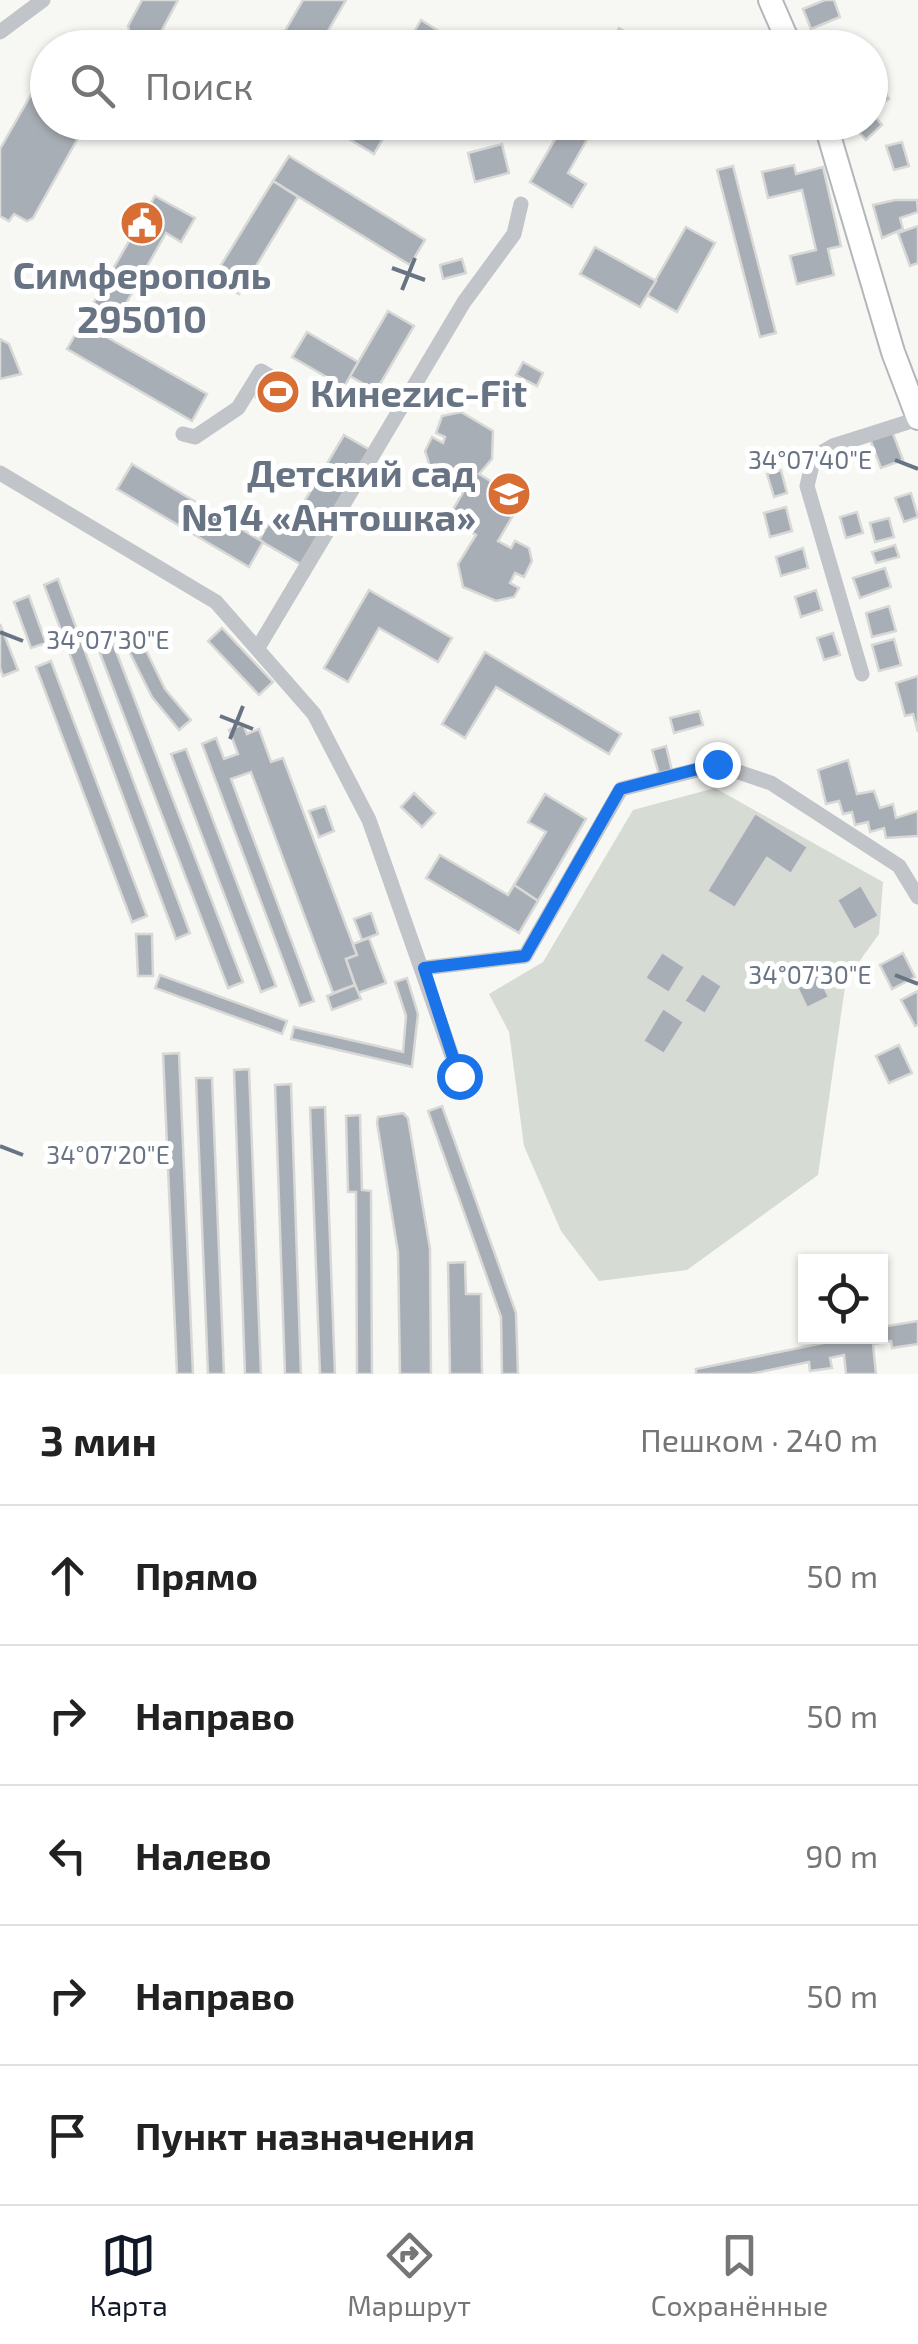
<!DOCTYPE html>
<html lang="ru">
<meta charset="utf-8">
<style>
body{margin:0;font-family:"Exo 2",sans-serif;background:#f6f6f6;color:#222}
.controls{position:absolute;right:30px;bottom:30px;display:grid;overflow:hidden;border-radius:0px;box-shadow:0 2px 8px #0004}
.controls button{width:90px;height:90px;display:grid;place-items:center;padding:0;border:0;border-bottom:2px solid #e0e0e0;background:#fff;color:#222;font:50px sans-serif}
.stop{position:absolute;width:30px;height:30px;margin:-22px;border:8px solid #1a73e8;border-radius:50%;background:#fff}
.stop.end{background:#1a73e8;border-color:#fff;box-shadow:0 2px 10px #0008}
.list{margin:0;padding:0;list-style:none}
h2{display:flex;justify-content:space-between;align-items:center;height:130px;margin:0;padding:0 40px;font-size:42px}
h2 small{font-size:32px;font-weight:400;color:#767676}
.list li{display:grid;grid-template-columns:65px 1fr auto;gap:30px;align-items:center;box-sizing:border-box;height:140px;padding:0 40px;border-top:2px solid #e0e0e0}
.list b{display:block;font-size:38px;white-space:nowrap}
.list em{font-size:32px;font-style:normal;color:#767676}
.icon{flex:none;width:55px;height:55px;fill:none;stroke:currentColor;stroke-width:2;stroke-linecap:round;stroke-linejoin:round}
.map{position:relative;flex:none;width:918px;height:1374px;overflow:hidden}
.search{position:absolute;background:#fff;box-shadow:0 2px 8px #0004;left:30px;right:30px;top:30px;height:110px;display:flex;align-items:center;gap:25px;box-sizing:border-box;padding:0 35px;border-radius:55px;color:#767676;font-size:38px}
.sheet{height:830px;background:#fff}
nav{display:flex;justify-content:space-around;align-items:center;box-sizing:border-box;height:140px;border-top:2px solid #e0e0e0;background:#fff;font-size:28px;color:#767676}
nav a{display:grid;justify-items:center;gap:5px}
nav .on{color:#111827}
.map>svg:first-child{display:block}
</style>
<div class="map">
<svg width="918" height="1374" viewBox="0 0 918 1374">
<rect width="100%" height="100%" fill="#f7f7f4"/>
<path fill="#d6dcd4" d="M715,788L883,882L879,934L846,980L818,1175L687,1270L599,1281L561,1231L524,1146L509,1032L489,994L543,962L633,810Z"/>
<g fill="#a8aeb5" stroke="#d8d9d7" stroke-width="2.5">
<path d="M142,0H178L162,30L167,48H134L128,26Z"/>
<path d="M303,0H346L318,48H275Z"/>
<path d="M825,0H834L840,17L811,29L803,9Z"/>
<path d="M421,20L466,48H405Z"/>
<path d="M619,28L652,48H608Z"/>
<path d="M48,65V122H87L33,218L27,221L14,214L9,221L0,216V149Z"/>
<path d="M878,80L889,99L872,109L870,84Z"/>
<path d="M873,114L882,125L866,140L856,129L870,122Z"/>
<path d="M360,122H393L374,154L349,139Z"/>
<path d="M565,122H597L568,173L586,184L572,207L530,182Z"/>
<path d="M902,142L909,166L894,170L886,146Z"/>
<path d="M502,144L509,173L475,182L468,153Z"/>
<path d="M289,156L425,240L410,265L273,181Z"/>
<path d="M794,165L796,174L823,167L841,246L828,249L834,275L797,284L790,256L816,250L802,190L768,198L762,172Z"/>
<path d="M733,166L776,333L760,337L717,170Z"/>
<path d="M273,181L298,197L239,294L213,278Z"/>
<path d="M155,196L195,218L181,242L166,233L107,337L82,323Z"/>
<path d="M895,200H917L918,212L900,218L903,229L882,238L873,205Z"/>
<path d="M918,226V263L910,266L898,233Z"/>
<path d="M686,227L715,243L677,312L647,295Z"/>
<path d="M595,247L656,281L640,307L580,274Z"/>
<path d="M462,259L466,273L443,279L440,265Z"/>
<path d="M388,311L414,326L376,391L350,376Z"/>
<path d="M82,323L207,394L192,421L67,349Z"/>
<path d="M307,332L358,362L344,387L292,357Z"/>
<path d="M0,339L9,344L21,374L0,379Z"/>
<path d="M523,362L543,373L537,386L516,375Z"/>
<path d="M267,379L285,390L275,408L256,397Z"/>
<path d="M461,412L493,431L492,459L479,474L522,500L498,541L511,548L515,541L529,548L532,561L524,577L515,573L510,583L519,588L514,597L496,601L463,587L458,564L476,535L448,518L472,477L449,467L443,479L431,470L425,451L432,437L443,443L445,437L436,433L442,416Z"/>
<path d="M892,431L903,460L881,468L870,439Z"/>
<path d="M344,435L370,450L302,565L259,540L271,519L288,529Z"/>
<path d="M132,464L263,542L249,567L117,489Z"/>
<path d="M781,470L787,493L774,497L767,474Z"/>
<path d="M911,493L918,517L904,522L895,498Z"/>
<path d="M786,507L792,531L770,537L764,513Z"/>
<path d="M857,512L863,533L846,538L840,517Z"/>
<path d="M889,518L894,537L875,542L870,523Z"/>
<path d="M895,545L899,557L876,563L872,552Z"/>
<path d="M803,548L808,568L781,576L776,557Z"/>
<path d="M885,568L891,587L860,598L853,578Z"/>
<path d="M58,579L190,933L176,939L44,585Z"/>
<path d="M369,590L452,638L438,662L379,628L348,682L324,668Z"/>
<path d="M816,590L822,610L801,617L795,597Z"/>
<path d="M29,596L46,643L31,648L14,602Z"/>
<path d="M889,606L896,631L872,637L866,613Z"/>
<path d="M0,624L18,670L3,676L0,668Z"/>
<path d="M222,628L273,682L259,695L208,641Z"/>
<path d="M108,630L243,982L228,988L93,635Z"/>
<path d="M136,630L165,689L191,720L179,730L152,697L122,637Z"/>
<path d="M833,633L840,655L824,660L817,638Z"/>
<path d="M894,639L901,665L879,671L872,645Z"/>
<path d="M485,652L621,734L609,754L496,687L465,738L442,724Z"/>
<path d="M51,661L147,916L132,922L36,667Z"/>
<path d="M918,676V732L913,714L905,716L896,683Z"/>
<path d="M699,711L703,725L674,733L670,718Z"/>
<path d="M243,724L247,734L259,729L271,762L283,758L357,955L346,959L355,985L333,993L251,772L231,779L314,1001L300,1006L202,744L216,738L224,759L238,754L229,730Z"/>
<path d="M666,746L672,771L659,774L652,750Z"/>
<path d="M186,749L276,986L261,992L171,754Z"/>
<path d="M848,760L857,794L874,791L880,808L893,804L896,818L918,811V836L886,838L884,828L870,832L868,822L855,825L852,812L843,814L839,801L826,804L818,770Z"/>
<path d="M414,793L435,813L422,827L401,807Z"/>
<path d="M545,794L586,819L538,901L514,885L546,832L528,822Z"/>
<path d="M325,806L334,831L319,837L309,811Z"/>
<path d="M755,813L808,847L791,874L767,858L735,908L707,891Z"/>
<path d="M440,855L508,895L514,885L538,901L519,933L426,878Z"/>
<path d="M861,885L879,916L854,930L837,900Z"/>
<path d="M371,913L378,934L362,940L354,919Z"/>
<path d="M136,934H152L153,976H138Z"/>
<path d="M369,938L386,983L358,993L346,959L357,955L353,944Z"/>
<path d="M662,952L685,967L669,993L645,978Z"/>
<path d="M903,953L915,977L892,989L880,965Z"/>
<path d="M815,968L829,997L807,1008L793,979Z"/>
<path d="M702,973L722,986L705,1014L684,1001Z"/>
<path d="M160,975L287,1021L282,1034L155,988Z"/>
<path d="M407,978L418,1014L412,1067L291,1039L294,1027L403,1052L406,1016L395,982Z"/>
<path d="M355,985L361,999L332,1010L327,996Z"/>
<path d="M918,991V1025L915,1026L901,1000Z"/>
<path d="M663,1008L684,1022L664,1054L643,1041Z"/>
<path d="M899,1045L912,1073L889,1083L876,1056Z"/>
<path d="M179,1053L193,1374H177L163,1054Z"/>
<path d="M249,1069L261,1374H245L234,1070Z"/>
<path d="M196,1078H212L224,1374H208Z"/>
<path d="M291,1084L301,1374H285L275,1085Z"/>
<path d="M442,1106L516,1313L518,1374H502L501,1317L428,1111Z"/>
<path d="M325,1107L335,1374H320L310,1108Z"/>
<path d="M403,1113L408,1118L430,1249L431,1374H400L398,1252L377,1123L378,1117Z"/>
<path d="M360,1115L362,1190L371,1191L372,1374H357L356,1192H348L346,1116Z"/>
<path d="M465,1262L466,1294H481L482,1374H450L448,1263Z"/>
<path d="M918,1321V1344L892,1348L891,1341L873,1344L876,1374H846L844,1355L830,1358L832,1368L810,1371L809,1362L750,1374H696V1369L858,1336H880V1327Z"/>
</g>
<g fill="none" stroke-linecap="round" stroke-linejoin="round">
<defs>
<g id="secondary">
<path d="M770,0L791,48"/>
<path d="M825,122L893,352L918,418"/>
</g>
</defs>
<use href="#secondary" stroke="#b3b7bc" stroke-width="26"/>
<g stroke="#c1c4c8" stroke-width="15">
<path d="M0,32L43,0"/>
<path d="M183,434L195,437L238,408L261,371L292,390"/>
<path d="M0,473L216,602L314,714L369,820L459,1076"/>
<path d="M259,646L464,302L514,234L521,204"/>
<path d="M862,674L807,486L814,457L833,446L918,419"/>
<path d="M424,968L525,956L621,789L717,765L771,783L899,866L918,897"/>
</g>
<use href="#secondary" stroke="#fff" stroke-width="22"/>
</g>
<g fill="none" stroke-linecap="round" stroke-linejoin="round">
<path stroke="#1a73e8" stroke-width="12" d="M459,1076L424,968L525,956L620,789L717,764"/>
</g>
<path fill="none" stroke="#687483" stroke-width="4" d="M392,268L425,280M402,290L415,258M895,460L918,469M0,632L23,641M220,716L253,729M230,739L243,706M895,975L918,984M0,1146L23,1155"/>
<defs>
<symbol id="civic-disc" viewBox="-11 -11 22 22"><circle r="9.5" fill="#d86e33" stroke="#fff"/><path d="M-.6-6.5H3V-4.5H.6V-3L4-1V1h2V6H-6V1h2V-1L-.6-3ZM-1.2 2.5V6h2.4V2.5Z" fill="#fff"/></symbol>
<symbol id="stadium-disc" viewBox="-11 -11 22 22"><circle r="9.5" fill="#d86e33" stroke="#fff"/><path d="M0-5a6.5 5 0 1 0 0 10a6.5 5 0 1 0 0-10ZM-3.5-1.8h7v3.6h-7Z" fill="#fff"/></symbol>
<symbol id="school-disc" viewBox="-11 -11 22 22"><circle r="9.5" fill="#d86e33" stroke="#fff"/><path d="M0-5L7-2L0 1L-7-2ZM-4 1L0 2.5L4 1V4Q0 6-4 4Z" fill="#fff"/></symbol>
</defs>
<g fill-rule="evenodd">
<use href="#civic-disc" x="117" y="198" width="50" height="50"/>
<use href="#stadium-disc" x="253" y="367" width="50" height="50"/>
<use href="#school-disc" x="484" y="469" width="50" height="50"/>
</g>
<g text-anchor="middle" dominant-baseline="central" stroke-width="10" stroke-linejoin="round" paint-order="stroke">
<g font-size="38" font-weight="bold" fill="#687483" stroke="#fff">
<text x="142" y="274">Симферополь<tspan x="142" dy="44">295010</tspan></text>
<text x="310" y="392" text-anchor="start">Кинеzис-Fit</text>
<text x="476" y="472" text-anchor="end">Детский сад<tspan x="476" dy="44">№14 «Антошка»</tspan></text>
</g>
</g>
<g font-size="25" text-anchor="middle" fill="#687483" stroke="#fff" stroke-width="10" stroke-linejoin="round" paint-order="stroke">
<text x="810" y="469">34°07'40"E</text>
<text x="108" y="649">34°07'30"E</text>
<text x="810" y="984">34°07'30"E</text>
<text x="108" y="1164">34°07'20"E</text>
</g>
</svg>
<div class="controls">
<button><svg class="icon" aria-label="locate" viewBox="0 0 24 24"><circle cx="12" cy="12" r="6"/><path d="M12 2v4M12 18v4M2 12h4M18 12h4"/></svg></button>
</div>
<div class="stop" style="left:459px;top:1076px"></div>
<div class="stop end" style="left:717px;top:764px"></div>
<div class="search"><svg class="icon" aria-label="search" viewBox="0 0 24 24"><circle cx="10" cy="10" r="6"/><path d="M15 15l6 6"/></svg>Поиск</div>
</div>
<section class="sheet">
<h2>3 мин<small>Пешком · 240 m</small></h2>
<ul class="list">
<li><svg class="icon" aria-label="ahead" viewBox="0 0 24 24"><path d="M12 20V5M6 11l6-6 6 6"/></svg><div><b>Прямо</b></div><em>50 m</em></li>
<li><svg class="icon" aria-label="right" viewBox="0 0 24 24"><path d="M7 20v-9h11M14 6l5 5-5 5"/></svg><div><b>Направо</b></div><em>50 m</em></li>
<li><svg class="icon" aria-label="left" viewBox="0 0 24 24"><path d="M17 20v-9H6M10 6l-5 5 5 5"/></svg><div><b>Налево</b></div><em>90 m</em></li>
<li><svg class="icon" aria-label="right" viewBox="0 0 24 24"><path d="M7 20v-9h11M14 6l5 5-5 5"/></svg><div><b>Направо</b></div><em>50 m</em></li>
<li><svg class="icon" aria-label="arrive" viewBox="0 0 24 24"><path d="M6 21V4h12l-3 4 3 4H6"/></svg><div><b>Пункт назначения</b></div></li>
</ul>
</section>
<nav>
<a class="on"><svg class="icon" aria-label="map" viewBox="0 0 24 24"><path d="M3 6l6-2 6 2 6-2v14l-6 2-6-2-6 2zM9 4v14M15 6v14"/></svg>Карта</a>
<a><svg class="icon" aria-label="directions" viewBox="0 0 24 24"><path d="M12 3l9 9-9 9-9-9zM9 14v-3h6M13 9l2 2-2 2"/></svg>Маршрут</a>
<a><svg class="icon" aria-label="saved" viewBox="0 0 24 24"><path d="M7 4h10v16l-5-4-5 4z"/></svg>Сохранённые</a>
</nav>
